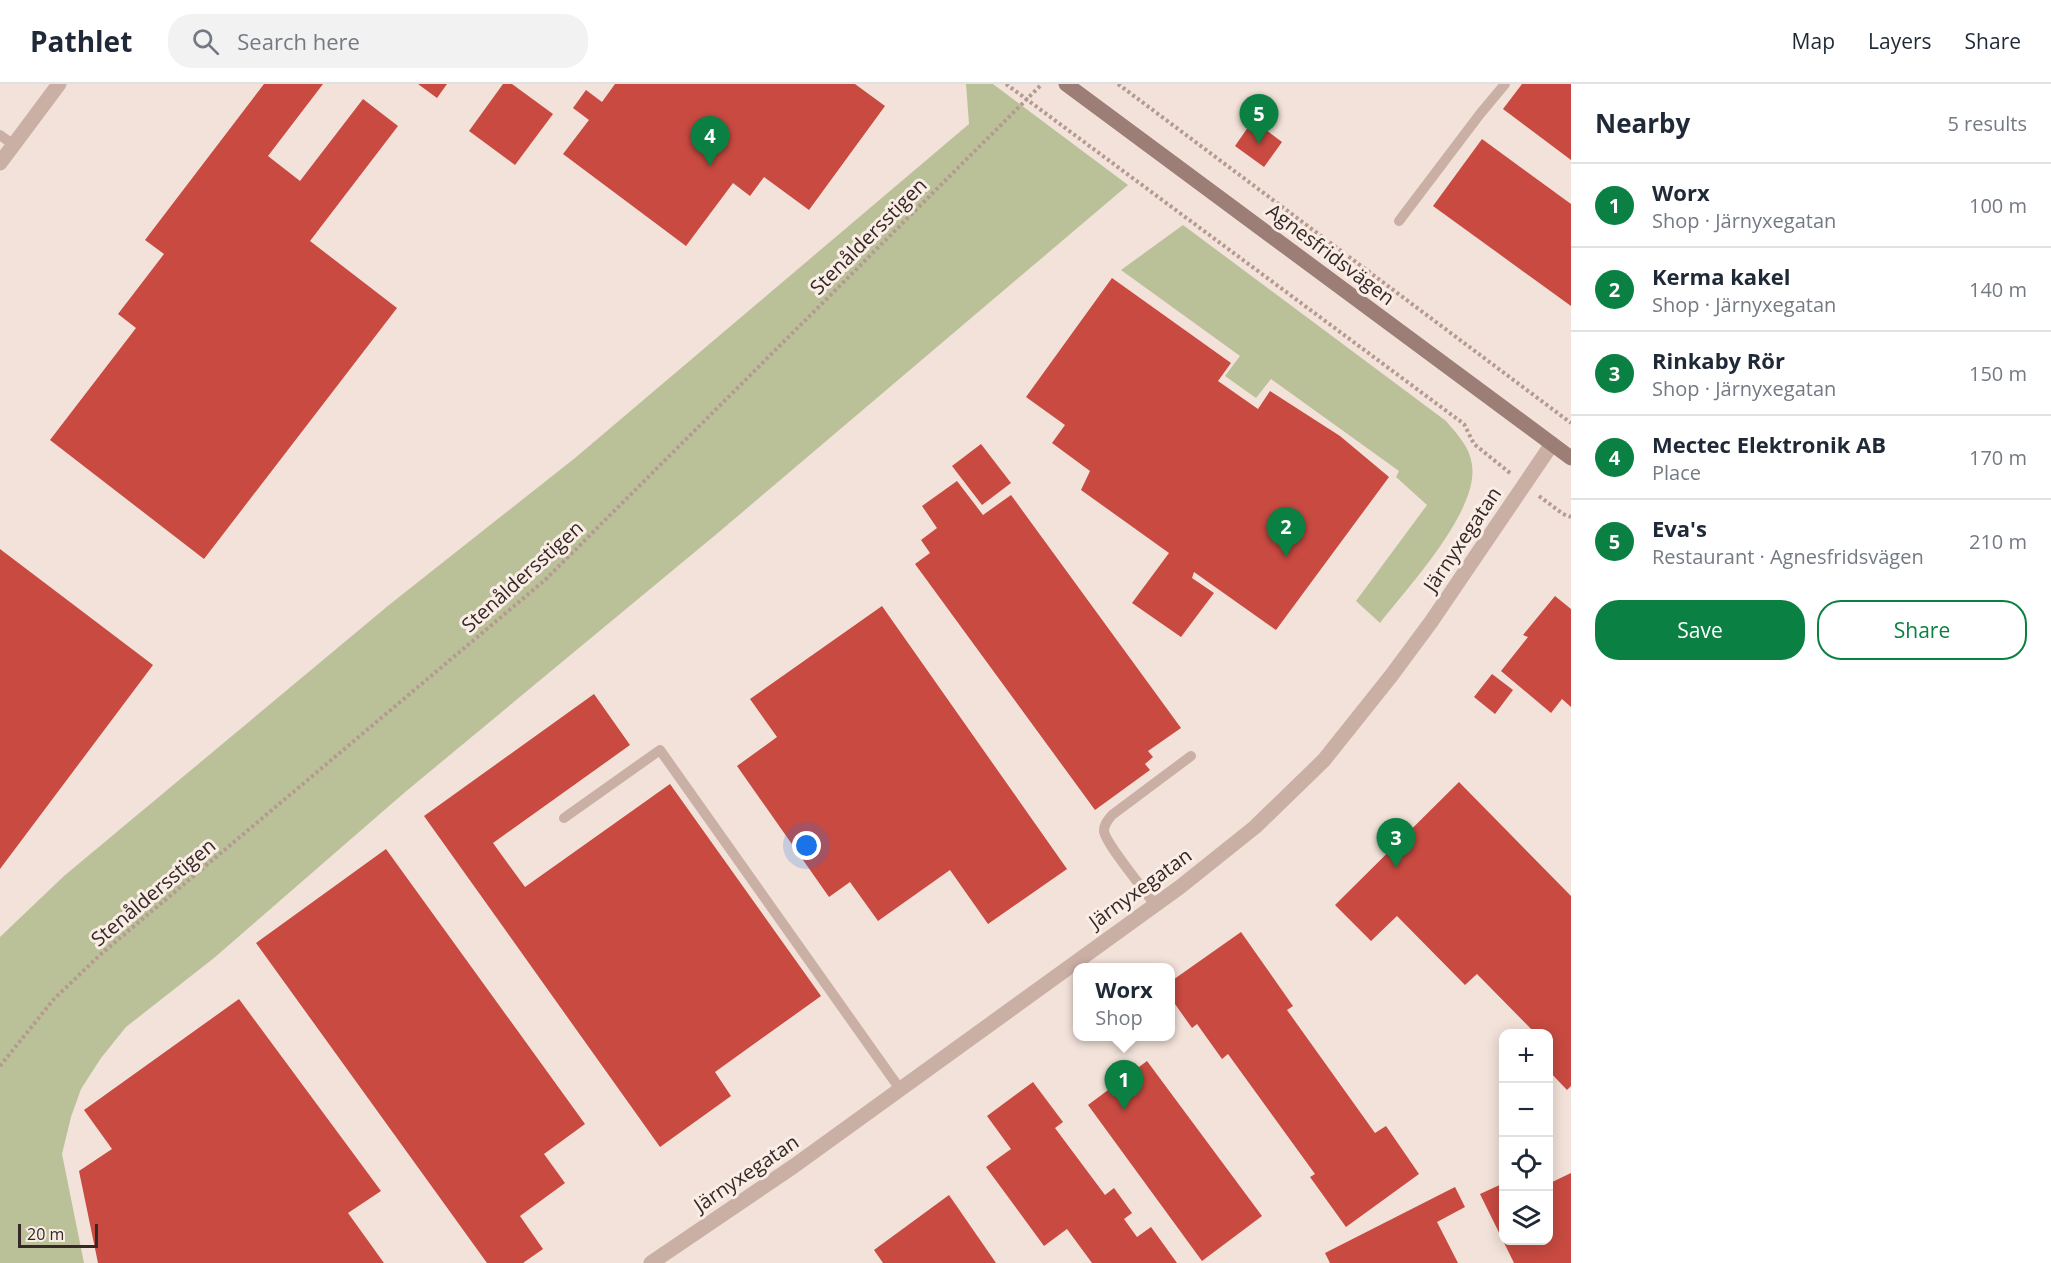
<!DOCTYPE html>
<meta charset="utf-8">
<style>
body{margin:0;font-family:"Open Sans",sans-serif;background:#f2f2f3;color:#1f2937}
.controls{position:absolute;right:18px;bottom:18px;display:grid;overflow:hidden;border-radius:12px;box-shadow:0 3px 15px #0003}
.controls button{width:54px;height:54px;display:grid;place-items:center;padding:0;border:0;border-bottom:2px solid #e0e1e3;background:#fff;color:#1f2937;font:30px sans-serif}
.scale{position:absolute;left:18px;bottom:15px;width:80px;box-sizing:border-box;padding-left:6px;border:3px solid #352826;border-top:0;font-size:16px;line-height:21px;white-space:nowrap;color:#352826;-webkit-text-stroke:4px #f9ede5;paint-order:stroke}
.you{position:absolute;left:807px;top:762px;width:21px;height:21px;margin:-15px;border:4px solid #fff;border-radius:50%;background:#1a73e8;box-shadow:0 0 0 9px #1a73e833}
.badge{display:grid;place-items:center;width:39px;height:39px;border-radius:50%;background:#0b8043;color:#fff;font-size:20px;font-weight:700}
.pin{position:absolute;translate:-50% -50px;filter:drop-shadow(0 2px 3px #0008)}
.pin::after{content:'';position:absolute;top:32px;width:21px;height:18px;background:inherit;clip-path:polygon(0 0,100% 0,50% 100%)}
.popup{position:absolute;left:1073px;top:879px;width:102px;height:78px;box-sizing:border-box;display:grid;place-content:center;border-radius:12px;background:#fff;filter:drop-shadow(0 2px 4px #0005);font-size:20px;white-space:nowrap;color:#747a83}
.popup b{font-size:22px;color:#1f2937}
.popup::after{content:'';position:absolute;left:50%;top:100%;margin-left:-12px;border:12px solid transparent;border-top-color:#fff}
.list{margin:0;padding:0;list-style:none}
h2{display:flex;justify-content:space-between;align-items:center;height:78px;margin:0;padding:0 24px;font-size:26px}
h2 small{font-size:20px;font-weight:400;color:#747a83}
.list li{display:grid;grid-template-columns:39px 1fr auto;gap:18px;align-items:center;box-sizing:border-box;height:84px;padding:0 24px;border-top:2px solid #e0e1e3}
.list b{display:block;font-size:22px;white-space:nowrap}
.list p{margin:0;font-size:20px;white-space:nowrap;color:#747a83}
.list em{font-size:20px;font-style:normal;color:#747a83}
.actions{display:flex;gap:12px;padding:18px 24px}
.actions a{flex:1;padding:14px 0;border:2px solid #0b8043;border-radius:24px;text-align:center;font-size:21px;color:#0b8043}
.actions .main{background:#0b8043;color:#fff}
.icon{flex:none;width:33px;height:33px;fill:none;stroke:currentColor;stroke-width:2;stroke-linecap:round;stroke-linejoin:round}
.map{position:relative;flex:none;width:1571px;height:1179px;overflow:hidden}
header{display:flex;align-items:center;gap:36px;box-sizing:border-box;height:84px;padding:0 30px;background:#fff;border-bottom:2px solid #e0e1e3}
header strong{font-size:28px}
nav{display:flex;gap:33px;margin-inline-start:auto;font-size:21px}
.search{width:420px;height:54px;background:#f2f2f3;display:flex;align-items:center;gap:15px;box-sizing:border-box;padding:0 21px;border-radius:24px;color:#747a83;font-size:22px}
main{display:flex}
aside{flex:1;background:#fff}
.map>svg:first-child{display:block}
</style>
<header>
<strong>Pathlet</strong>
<div class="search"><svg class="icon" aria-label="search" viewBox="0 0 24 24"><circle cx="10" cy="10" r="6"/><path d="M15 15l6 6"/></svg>Search here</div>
<nav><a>Map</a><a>Layers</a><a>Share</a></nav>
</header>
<main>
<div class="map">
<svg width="1571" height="1179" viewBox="0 0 1571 1179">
<rect width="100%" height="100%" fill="#f2e2d9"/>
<g fill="#bac199">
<path d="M966,0H993L1128,101L719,448L404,709L214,874L126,943L101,974L81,1005L71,1033L62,1070L84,1179H0V853L64,792L389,521L575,374L969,40Z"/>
<path d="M1183,141L1446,337C1457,350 1470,363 1472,381C1479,427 1408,503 1380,539L1356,517L1427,421L1396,393L1399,387L1271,295L1256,314L1225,292L1240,272L1121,186Z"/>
</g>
<g fill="#c84a41">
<path d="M264,0H323L268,72L300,97L363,15L398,42L310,157L397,224L204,475L50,356L136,244L118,230L164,170L145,156Z"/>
<path d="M418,0H447L437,14Z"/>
<path d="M503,0H512L553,30L515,81L469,47Z"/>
<path d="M615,0H855L885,22L809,126L764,93L750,112L733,99L686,162L563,70L589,36L573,24L586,6L602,18Z"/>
<path d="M1522,0H1571V76L1503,25Z"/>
<path d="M1253,36L1282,58L1264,83L1235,62Z"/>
<path d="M1482,55L1571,120V222L1433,122Z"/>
<path d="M1112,194L1231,279L1218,297L1258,325L1270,307L1340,352L1389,393L1276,546L1194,488L1192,494L1214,509L1181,553L1132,519L1169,469L1081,406L1090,387L1052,359L1065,341L1026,313Z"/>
<path d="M981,360L1011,399L982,421L952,382Z"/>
<path d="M957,397L983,431L1011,411L1181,644L1148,667L1153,673L1145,680L1150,686L1095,726L915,480L930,469L921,456L937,444L922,422Z"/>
<path d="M0,465L153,581L0,785Z"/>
<path d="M1555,512L1571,525V623L1562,615L1551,629L1501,587L1528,553L1523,551Z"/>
<path d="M882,522L1067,785L988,840L950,786L878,837L850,798L829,813L737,682L777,653L750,615Z"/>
<path d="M1492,590L1513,606L1495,630L1474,613Z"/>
<path d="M594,610L630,661L493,759L525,803L670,700L821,912L715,988L731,1012L660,1063L424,732Z"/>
<path d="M1459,698L1571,812V1002L1567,1006L1548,986V950H1536L1477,890L1465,901L1397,832L1371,857L1335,821Z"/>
<path d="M386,765L585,1040L544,1070L565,1099L520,1132L543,1165L523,1179H487L256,859Z"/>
<path d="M1241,848L1293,922L1287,926L1375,1049L1386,1042L1419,1090L1346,1143L1310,1093L1315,1090L1228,970L1222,975L1197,940L1192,944L1170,913V898Z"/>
<path d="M239,915L381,1107L348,1129L384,1179H98L79,1087L112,1065L84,1026Z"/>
<path d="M1147,977L1262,1132L1202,1177L1088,1021Z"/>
<path d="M1033,998L1063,1038L1055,1044L1105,1111L1114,1104L1132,1129L1124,1135L1137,1153L1151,1143L1177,1179H1092L1067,1145L1044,1162L986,1083L1011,1065L987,1032Z"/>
<path d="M1571,1089V1179H1514L1480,1110L1504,1099V1156H1548V1100Z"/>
<path d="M1455,1103L1465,1123L1437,1138L1458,1179H1330L1325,1169Z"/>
<path d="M949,1111L996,1179H883L874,1166Z"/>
</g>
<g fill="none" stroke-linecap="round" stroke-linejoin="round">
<g stroke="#b6998f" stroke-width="4" stroke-dasharray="3 3" stroke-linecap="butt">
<path d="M1006,0L1464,340L1474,360L1510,389"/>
<path d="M1118,0L1571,339"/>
<path d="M1539,412L1563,430L1571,433"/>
<path d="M0,982L54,915L101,870L545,496L1042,0"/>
</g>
<g stroke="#caafa5" stroke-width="10">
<path d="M0,51L14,61"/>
<path d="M1399,137L1480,30L1505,0"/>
<path d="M564,734L660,666L900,1005"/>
<path d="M1155,821C1146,808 1105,759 1104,747C1104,740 1108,736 1112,731L1191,672"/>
</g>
<g stroke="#caafa5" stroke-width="15">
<path d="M0,79L59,0"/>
<path d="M651,1179L794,1082L1180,803L1255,743L1324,676L1391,592L1431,538L1552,360"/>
</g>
<path stroke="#9d7e76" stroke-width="15" d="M1066,0L1571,374"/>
</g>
<g text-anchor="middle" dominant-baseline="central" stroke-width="6" stroke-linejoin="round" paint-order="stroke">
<g font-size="20" fill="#352826" stroke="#f9ede5">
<text transform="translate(868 152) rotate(-45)">Stenåldersstigen</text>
<text transform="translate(1331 170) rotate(37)">Agnesfridsvägen</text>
<text transform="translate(1462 455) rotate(-56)">Järnyxegatan</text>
<text transform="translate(522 492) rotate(-42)">Stenåldersstigen</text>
<text transform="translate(1140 804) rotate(-36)">Järnyxegatan</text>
<text transform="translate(153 808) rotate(-40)">Stenåldersstigen</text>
<text transform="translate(746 1089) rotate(-34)">Järnyxegatan</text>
</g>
</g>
</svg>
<div class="controls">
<button>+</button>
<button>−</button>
<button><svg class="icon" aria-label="locate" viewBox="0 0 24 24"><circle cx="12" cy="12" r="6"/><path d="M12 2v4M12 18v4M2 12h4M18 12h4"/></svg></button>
<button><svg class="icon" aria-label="layers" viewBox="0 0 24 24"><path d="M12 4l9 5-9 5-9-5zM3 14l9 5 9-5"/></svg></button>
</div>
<div class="scale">20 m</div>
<div class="you"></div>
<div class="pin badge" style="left:1124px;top:1026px">1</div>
<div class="popup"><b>Worx</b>Shop</div>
<div class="pin badge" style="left:1286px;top:473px">2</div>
<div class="pin badge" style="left:1396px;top:784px">3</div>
<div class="pin badge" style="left:710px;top:82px">4</div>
<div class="pin badge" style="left:1259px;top:60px">5</div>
</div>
<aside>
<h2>Nearby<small>5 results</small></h2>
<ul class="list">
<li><span class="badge">1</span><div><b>Worx</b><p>Shop · Järnyxegatan</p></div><em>100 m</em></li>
<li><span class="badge">2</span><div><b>Kerma kakel</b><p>Shop · Järnyxegatan</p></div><em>140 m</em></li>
<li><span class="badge">3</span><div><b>Rinkaby Rör</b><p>Shop · Järnyxegatan</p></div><em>150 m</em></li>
<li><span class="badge">4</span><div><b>Mectec Elektronik AB</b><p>Place</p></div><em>170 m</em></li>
<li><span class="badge">5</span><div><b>Eva's</b><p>Restaurant · Agnesfridsvägen</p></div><em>210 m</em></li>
</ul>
<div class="actions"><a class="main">Save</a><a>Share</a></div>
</aside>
</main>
